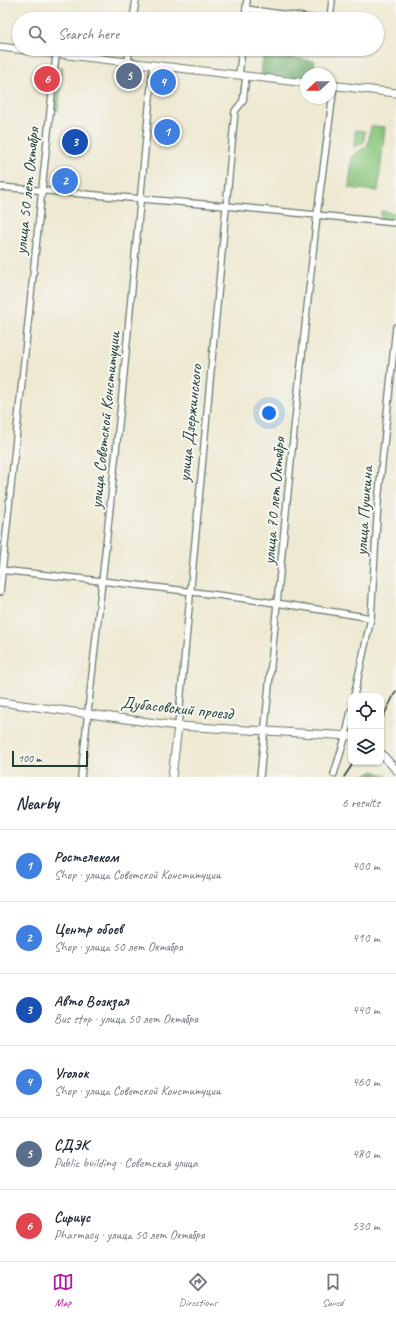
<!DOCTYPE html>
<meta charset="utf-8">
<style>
body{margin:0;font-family:Caveat,sans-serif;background:#f2f2f3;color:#1f2937}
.controls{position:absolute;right:12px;bottom:12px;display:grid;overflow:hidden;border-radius:8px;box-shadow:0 1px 3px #0004}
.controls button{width:36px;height:36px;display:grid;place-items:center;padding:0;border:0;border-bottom:1px solid #e0e1e3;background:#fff;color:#1f2937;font:20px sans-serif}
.compass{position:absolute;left:300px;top:68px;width:36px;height:36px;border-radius:50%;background:#fff;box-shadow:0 1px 3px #0004;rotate:248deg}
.scale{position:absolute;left:12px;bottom:10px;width:76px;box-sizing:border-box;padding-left:4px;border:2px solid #1f3d34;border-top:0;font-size:11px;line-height:14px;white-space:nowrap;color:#1f3d34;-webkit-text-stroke:3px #f6f6f2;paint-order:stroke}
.you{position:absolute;left:269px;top:413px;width:14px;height:14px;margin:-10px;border:3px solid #fff;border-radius:50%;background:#1a73e8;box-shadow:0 0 0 6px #1a73e833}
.badge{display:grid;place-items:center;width:26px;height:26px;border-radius:50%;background:#b5179e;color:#fff;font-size:13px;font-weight:700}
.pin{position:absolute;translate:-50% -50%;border:2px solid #fff;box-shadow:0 1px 4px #0006}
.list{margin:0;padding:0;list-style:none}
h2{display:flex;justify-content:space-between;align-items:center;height:52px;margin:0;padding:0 16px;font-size:17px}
h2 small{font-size:13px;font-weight:400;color:#747a83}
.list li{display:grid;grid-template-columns:26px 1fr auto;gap:12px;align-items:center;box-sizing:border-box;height:72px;padding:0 16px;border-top:1px solid #e0e1e3}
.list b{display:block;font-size:15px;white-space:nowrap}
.list p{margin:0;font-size:13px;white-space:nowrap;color:#747a83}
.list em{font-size:13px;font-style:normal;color:#747a83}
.icon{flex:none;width:22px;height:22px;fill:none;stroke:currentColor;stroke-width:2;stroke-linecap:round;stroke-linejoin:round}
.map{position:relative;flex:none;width:396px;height:777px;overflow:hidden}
.search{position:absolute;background:#fff;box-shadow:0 1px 3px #0004;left:12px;right:12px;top:12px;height:44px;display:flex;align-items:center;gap:10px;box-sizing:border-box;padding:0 14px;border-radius:22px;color:#747a83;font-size:15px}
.sheet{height:484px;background:#fff}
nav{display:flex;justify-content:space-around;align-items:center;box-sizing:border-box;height:56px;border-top:1px solid #e0e1e3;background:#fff;font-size:11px;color:#747a83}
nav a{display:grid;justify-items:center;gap:2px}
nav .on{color:#b5179e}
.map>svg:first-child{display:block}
</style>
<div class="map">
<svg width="396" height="777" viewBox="0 0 396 777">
<rect width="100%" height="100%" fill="#f6f6f2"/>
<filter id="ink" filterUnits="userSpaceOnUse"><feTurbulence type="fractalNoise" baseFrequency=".025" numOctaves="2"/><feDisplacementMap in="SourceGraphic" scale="8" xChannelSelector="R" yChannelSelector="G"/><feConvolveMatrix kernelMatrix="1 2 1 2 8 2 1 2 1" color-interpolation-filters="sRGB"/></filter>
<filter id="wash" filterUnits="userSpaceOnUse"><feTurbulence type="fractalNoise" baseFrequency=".012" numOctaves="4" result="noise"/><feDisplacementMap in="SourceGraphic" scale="16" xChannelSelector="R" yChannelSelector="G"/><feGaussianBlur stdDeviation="0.9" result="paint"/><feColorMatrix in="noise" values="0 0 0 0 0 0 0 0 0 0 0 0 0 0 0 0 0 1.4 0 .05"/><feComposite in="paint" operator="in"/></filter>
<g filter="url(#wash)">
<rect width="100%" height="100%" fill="#eee9d2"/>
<g fill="#88c57a" stroke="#548157">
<path d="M60,67H63L58,111L55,110Z"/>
<path d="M371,126L385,127L378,191L349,188L352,156L368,145Z"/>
<path d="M355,130L365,131L364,142L354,147Z"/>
<path d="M381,211L396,213V220L380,219Z"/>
</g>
<g fill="#6eaa6a" stroke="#46744f">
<path d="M263,54L315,61L313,74H306V78L261,74Z"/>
<path d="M374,771L389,777H360Z"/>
</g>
</g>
<g filter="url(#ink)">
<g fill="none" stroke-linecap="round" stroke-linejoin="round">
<defs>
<g id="minor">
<path d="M246,9L317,19"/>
<path d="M133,19L136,0"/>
<path d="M245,19L247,0"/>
<path d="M330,19L332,0"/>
<path d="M128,62L129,49"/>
<path d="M239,75L242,49"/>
<path d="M0,187L226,206L396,223"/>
<path d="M0,570C124,583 248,597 371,618"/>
<path d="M0,592L56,55"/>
<path d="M354,696L371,618L378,502L396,327"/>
<path d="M178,726L235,111L243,101L246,76"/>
<path d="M334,774L346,735L351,711"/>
<path d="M81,777L121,405L153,65"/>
<path d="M260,777L294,430L317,215L334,86"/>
</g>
<g id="major">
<path d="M0,47L306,83"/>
<path d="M330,85L396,93"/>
<path d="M0,702L178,726L351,736"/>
<path d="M381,753L396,770"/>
<path d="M172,777L178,726"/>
</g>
</defs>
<use href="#minor" stroke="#67796b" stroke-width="8"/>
<use href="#major" stroke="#67796b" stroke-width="9"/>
<use href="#minor" stroke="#fff" stroke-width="5.5"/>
<use href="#major" stroke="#fff" stroke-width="7"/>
<g stroke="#1f3d34" stroke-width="1.5">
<path d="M381,721L396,691"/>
<path d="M344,777L354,762"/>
</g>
</g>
</g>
<g text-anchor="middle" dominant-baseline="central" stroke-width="4" stroke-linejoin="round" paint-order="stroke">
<g font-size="17" fill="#1f3d34" stroke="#f6f6f2">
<text transform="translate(27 191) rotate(-84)">улица 50 лет Октября</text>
<text transform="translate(105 420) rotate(-84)">улица Советской Конституции</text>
<text transform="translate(190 423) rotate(-84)">улица Дзержинского</text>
<text transform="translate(274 501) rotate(-85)">улица 70 лет Октября</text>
<text transform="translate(364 511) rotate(-86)">улица Пушкина</text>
<text transform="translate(177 708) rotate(6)">Дубасовский проезд</text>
</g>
</g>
</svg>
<div class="controls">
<button><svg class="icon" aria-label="locate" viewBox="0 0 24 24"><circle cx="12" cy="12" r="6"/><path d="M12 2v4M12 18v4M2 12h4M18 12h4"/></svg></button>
<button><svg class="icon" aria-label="layers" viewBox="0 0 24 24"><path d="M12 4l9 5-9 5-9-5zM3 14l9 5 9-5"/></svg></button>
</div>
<svg class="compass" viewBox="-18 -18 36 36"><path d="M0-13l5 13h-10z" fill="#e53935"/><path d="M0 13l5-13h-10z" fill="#747a83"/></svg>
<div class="scale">100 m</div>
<div class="you"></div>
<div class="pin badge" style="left:167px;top:132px;background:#3f7fe0">1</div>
<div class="pin badge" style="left:65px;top:181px;background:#3f7fe0">2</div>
<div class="pin badge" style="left:75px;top:142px;background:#1a4fb4">3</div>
<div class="pin badge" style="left:163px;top:82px;background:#3f7fe0">4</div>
<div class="pin badge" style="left:129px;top:76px;background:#5c6f8a">5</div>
<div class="pin badge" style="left:47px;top:79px;background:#e0444e">6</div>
<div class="search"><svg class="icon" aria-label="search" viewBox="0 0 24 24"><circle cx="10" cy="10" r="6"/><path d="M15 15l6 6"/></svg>Search here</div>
</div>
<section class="sheet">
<h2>Nearby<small>6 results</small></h2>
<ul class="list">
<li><span class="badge" style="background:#3f7fe0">1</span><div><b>Ростелеком</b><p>Shop · улица Советской Конституции</p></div><em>400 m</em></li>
<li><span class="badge" style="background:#3f7fe0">2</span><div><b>Центр обоев</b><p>Shop · улица 50 лет Октября</p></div><em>410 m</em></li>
<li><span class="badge" style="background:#1a4fb4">3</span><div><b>Авто Возкзал</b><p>Bus stop · улица 50 лет Октября</p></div><em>440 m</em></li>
<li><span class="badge" style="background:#3f7fe0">4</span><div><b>Уголок</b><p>Shop · улица Советской Конституции</p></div><em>460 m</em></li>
<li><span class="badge" style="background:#5c6f8a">5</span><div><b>СДЭК</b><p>Public building · Советская улица</p></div><em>480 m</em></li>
<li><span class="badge" style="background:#e0444e">6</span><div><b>Сириус</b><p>Pharmacy · улица 50 лет Октября</p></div><em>530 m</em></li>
</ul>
</section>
<nav>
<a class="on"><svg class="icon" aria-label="map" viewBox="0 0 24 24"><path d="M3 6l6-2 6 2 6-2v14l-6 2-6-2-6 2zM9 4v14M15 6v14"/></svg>Map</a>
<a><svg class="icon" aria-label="directions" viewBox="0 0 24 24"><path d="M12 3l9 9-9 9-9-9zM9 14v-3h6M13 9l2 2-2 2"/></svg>Directions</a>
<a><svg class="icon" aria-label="saved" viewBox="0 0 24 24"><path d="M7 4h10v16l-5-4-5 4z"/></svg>Saved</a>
</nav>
